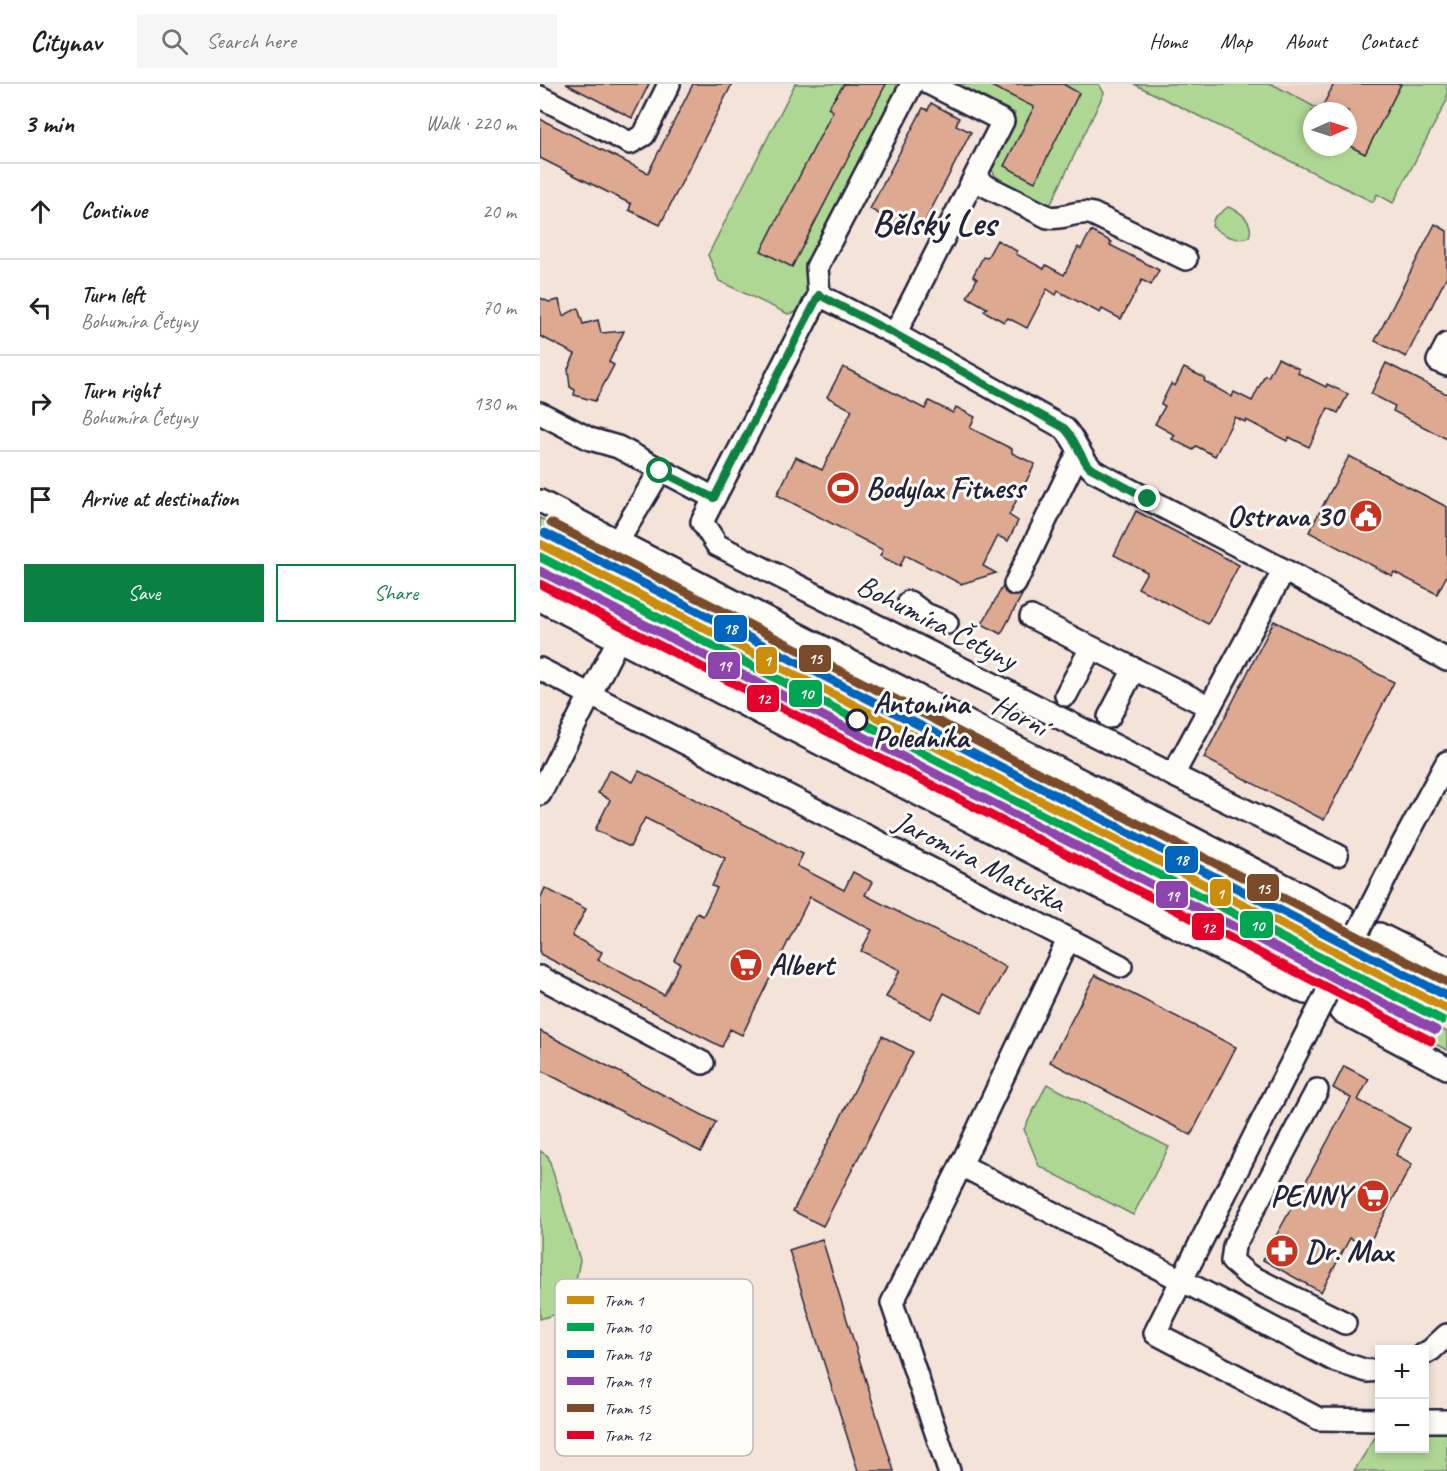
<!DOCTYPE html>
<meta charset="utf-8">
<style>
body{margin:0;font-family:Caveat,sans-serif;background:#f6f6f6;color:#202124}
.controls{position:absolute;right:18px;bottom:18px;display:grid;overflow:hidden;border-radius:0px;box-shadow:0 3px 9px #0003}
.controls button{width:54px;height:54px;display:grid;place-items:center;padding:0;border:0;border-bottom:2px solid #e0e0e0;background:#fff;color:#202124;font:30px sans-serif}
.compass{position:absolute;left:763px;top:18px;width:54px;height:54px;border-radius:50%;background:#fff;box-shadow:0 3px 9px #0003;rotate:87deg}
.stop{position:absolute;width:18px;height:18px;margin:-14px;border:4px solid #0b8043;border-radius:50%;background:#fff}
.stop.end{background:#0b8043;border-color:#fff;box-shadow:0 2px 6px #0008}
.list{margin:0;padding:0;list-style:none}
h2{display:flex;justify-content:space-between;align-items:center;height:78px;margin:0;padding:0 24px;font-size:26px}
h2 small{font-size:20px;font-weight:400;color:#757577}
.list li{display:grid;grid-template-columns:39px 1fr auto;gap:18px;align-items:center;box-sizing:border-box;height:96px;padding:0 24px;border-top:2px solid #e0e0e0}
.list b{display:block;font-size:22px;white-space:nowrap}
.list p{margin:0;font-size:20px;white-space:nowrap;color:#757577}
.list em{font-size:20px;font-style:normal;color:#757577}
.actions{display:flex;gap:12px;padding:18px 24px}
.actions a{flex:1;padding:14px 0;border:2px solid #0b8043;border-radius:0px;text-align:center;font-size:21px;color:#0b8043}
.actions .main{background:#0b8043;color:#fff}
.icon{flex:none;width:33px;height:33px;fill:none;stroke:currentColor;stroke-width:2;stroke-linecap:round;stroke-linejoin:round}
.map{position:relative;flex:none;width:907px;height:1387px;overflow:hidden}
header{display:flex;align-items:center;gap:36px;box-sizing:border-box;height:84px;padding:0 30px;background:#fff;border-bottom:2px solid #e0e0e0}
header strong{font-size:28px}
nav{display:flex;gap:33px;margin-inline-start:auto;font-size:21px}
.search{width:420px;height:54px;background:#f6f6f6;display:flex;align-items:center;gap:15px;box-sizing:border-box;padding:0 21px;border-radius:0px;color:#757577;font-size:22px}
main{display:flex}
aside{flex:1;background:#fff}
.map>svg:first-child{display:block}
</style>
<header>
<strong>Citynav</strong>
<div class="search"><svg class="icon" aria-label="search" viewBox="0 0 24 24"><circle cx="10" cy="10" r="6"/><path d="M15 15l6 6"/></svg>Search here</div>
<nav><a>Home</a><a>Map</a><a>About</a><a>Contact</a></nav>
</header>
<main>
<aside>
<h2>3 min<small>Walk · 220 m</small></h2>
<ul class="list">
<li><svg class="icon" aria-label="ahead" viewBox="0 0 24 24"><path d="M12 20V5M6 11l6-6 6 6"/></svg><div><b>Continue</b></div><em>20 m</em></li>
<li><svg class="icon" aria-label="left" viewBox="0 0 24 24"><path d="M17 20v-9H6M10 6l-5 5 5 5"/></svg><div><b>Turn left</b><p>Bohumíra Četyny</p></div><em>70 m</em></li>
<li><svg class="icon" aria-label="right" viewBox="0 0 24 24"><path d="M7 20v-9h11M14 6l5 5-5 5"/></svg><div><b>Turn right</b><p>Bohumíra Četyny</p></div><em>130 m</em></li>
<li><svg class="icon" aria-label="arrive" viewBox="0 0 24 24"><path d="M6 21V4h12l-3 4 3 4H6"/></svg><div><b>Arrive at destination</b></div></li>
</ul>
<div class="actions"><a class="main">Save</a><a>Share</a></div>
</aside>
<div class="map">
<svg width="907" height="1387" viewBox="0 0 907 1387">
<rect width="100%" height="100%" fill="#f3e3d8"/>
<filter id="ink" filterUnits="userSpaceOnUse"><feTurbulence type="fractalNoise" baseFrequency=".0167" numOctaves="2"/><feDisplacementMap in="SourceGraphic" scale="12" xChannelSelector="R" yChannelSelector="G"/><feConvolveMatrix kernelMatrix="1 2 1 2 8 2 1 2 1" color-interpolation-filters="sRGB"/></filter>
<g filter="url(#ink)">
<path fill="#ecd2c3" d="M732,0H861L825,70L808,61V27H782Z"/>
<g fill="#afd794" stroke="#687c68" stroke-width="1.5">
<path d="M255,0H363L269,198L268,207L257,228L248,230L179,197L168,171Z"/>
<path d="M418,0H559L564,9L509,124C490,114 452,102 450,79L475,29Z"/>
<path d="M594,0H732L782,27H772V63H808V61L825,70L861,0H907V16L853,119L837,110L833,118Z"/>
<path d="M688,123C701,127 715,139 709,153C696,158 682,151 672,142L674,134Z"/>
<path d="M0,434L116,493L108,508L0,452Z"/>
<path d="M0,482L94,530L87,543L0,499Z"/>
<path d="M125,499L407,643L399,657L118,513Z"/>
<path d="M365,671L778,882L771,896L358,685Z"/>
<path d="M641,765L797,845L790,858L634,778Z"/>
<path d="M833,863L907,901V918L826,876Z"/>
<path d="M814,901L907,948V966L807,915Z"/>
<path d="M507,1000L629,1063L593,1131L499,1082L484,1045Z"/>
<path d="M0,1067L8,1072L40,1176L30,1226L0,1235Z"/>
<path d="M839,1347L840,1364H884L885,1348L907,1349V1387H814Z"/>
</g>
<g fill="#dda991" stroke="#22223b" stroke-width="1.5">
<path d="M26,0H109L92,34Z"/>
<path d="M153,0H192L120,141L89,126L91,120L0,74V35L108,89Z"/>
<path d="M304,0H346L252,183L221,167L293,27L288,24Z"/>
<path d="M447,0H523L539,9L495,98L464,82L494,23Z"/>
<path d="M794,0H861L825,70L808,61V27H780Z"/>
<path d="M391,19L419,34L416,41L431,48L378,151L330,125L383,24L388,26Z"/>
<path d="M895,140L907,147V192L866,273L835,257Z"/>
<path d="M551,147L572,158L570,161L619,186L611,201L602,196L581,235L562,225L560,229L518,207L516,211L507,205L487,244L468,234L464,238L444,227L447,224L427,213L437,195L433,192L443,173L447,174L457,156L477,167L476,170L504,185L506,181L524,191L538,163L541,165Z"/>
<path d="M0,214L9,218L19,216L23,232L38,224L43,240L58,236L61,249L84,247L69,278L74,281L55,317L34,311L35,306L30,303L28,285L35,270L0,252Z"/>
<path d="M738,274L759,285L758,289L786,303L787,300L808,310L798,329L788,324L769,363L749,353L747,357L706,336L705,338L695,333L675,372L656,362L653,366L632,355L635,351L615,340L625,322L621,320L631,300L635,302L644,284L665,294L664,297L692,313L694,308L712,317L725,291L728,293Z"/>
<path d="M846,279L907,310V355L853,327L855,322L831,310Z"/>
<path d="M303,283L385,325L389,317L413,329L416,323L435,333L430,344L472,365V369L495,380L469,431L478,437L468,457L458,452L443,482L456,489L421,500L365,471L360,482L340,472L343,466L237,411L256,373L282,386L312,326L287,313Z"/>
<path d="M809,372L907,423V491L897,510L854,488L852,492L769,448Z"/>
<path d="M596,427L699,481L668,540L598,504L607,488L574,471Z"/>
<path d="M463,502L465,508L470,512L482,511L461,550L442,540Z"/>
<path d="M734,537L854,598L784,736L664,674Z"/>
<path d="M69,686L93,698L99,687L263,770L257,782L304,806L313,788L332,798L325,811L466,883L442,929L404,909L391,935L346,913L360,886L321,867L332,846L270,813L202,951L190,945L182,963L0,870V815L5,804L46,825L32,852L62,868L58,876L124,911L140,879L134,876L157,829L163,832L177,804L172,802L185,774L105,734L90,763L55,746L70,716L58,709Z"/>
<path d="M555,891L696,963L651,1051L510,978Z"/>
<path d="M0,947L176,1038L161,1068L0,986Z"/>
<path d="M342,952L373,968L283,1142L253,1127Z"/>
<path d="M804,982L829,995L818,1016L870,1044L856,1071L872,1080L827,1163L810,1154L781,1208L723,1176L811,1014L793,1004Z"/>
<path d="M282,1155L340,1342L354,1387H318L268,1228L249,1166Z"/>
</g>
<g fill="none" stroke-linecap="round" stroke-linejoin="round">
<defs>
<g id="minor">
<path d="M372,0L277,183L279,211L162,438L177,461L633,691L744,486L907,576"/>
<path d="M0,13L90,59L104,51L129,0"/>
<path d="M434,96L508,133C524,136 537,125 553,130L646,175"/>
<path d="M279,211L355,250L524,344C537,357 540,375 554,387L744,486"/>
<path d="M355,250L463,37L390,0"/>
<path d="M907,260L898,277L907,281"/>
<path d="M0,329L50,355L78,363L174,414"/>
<path d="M0,417L804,832"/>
<path d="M78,457L120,387"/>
<path d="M475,500L539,367"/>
<path d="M0,516L765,909"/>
<path d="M369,518L385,530L407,539"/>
<path d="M491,533L670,623"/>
<path d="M0,585L581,882"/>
<path d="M526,611L551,564"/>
<path d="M569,633L594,585"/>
<path d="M633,691L797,771"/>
<path d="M0,710L78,556"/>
<path d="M860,765L907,678"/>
<path d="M839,850L907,884"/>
<path d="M0,893L163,979"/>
<path d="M800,927L907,984"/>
<path d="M777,1006L694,1162L692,1177L708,1191L805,1239"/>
<path d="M728,1025L615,1249L779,1335L840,1336"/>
<path d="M421,1081L796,1277L827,1287L840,1286"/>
<path d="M884,1270L891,1266L907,1251"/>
<path d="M884,1337H907"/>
<path d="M409,1387L352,1219L421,1081L528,856"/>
</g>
</defs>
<use href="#minor" stroke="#22223b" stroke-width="26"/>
<use href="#minor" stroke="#fdfcf7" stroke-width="21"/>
<defs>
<path id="minor-bridge" d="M728,1025L860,765"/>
</defs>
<use href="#minor-bridge" stroke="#22223b" stroke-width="26" stroke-linecap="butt"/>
<use href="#minor-bridge" stroke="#fdfcf7" stroke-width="21"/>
<defs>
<path id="tram-1" d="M0,460L907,925"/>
<path id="tram-2" d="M0,473L902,936"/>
<path id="tram-3" d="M5,449L907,912"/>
<path id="tram-4" d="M0,487L896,946"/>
<path id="tram-5" d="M11,439L907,898"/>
<path id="tram-6" d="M0,500L891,957"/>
</defs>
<use href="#tram-1" stroke="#fdfcf7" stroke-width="14"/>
<use href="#tram-2" stroke="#fdfcf7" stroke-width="14"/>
<use href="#tram-3" stroke="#fdfcf7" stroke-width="14"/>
<use href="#tram-4" stroke="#fdfcf7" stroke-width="14"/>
<use href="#tram-5" stroke="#fdfcf7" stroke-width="14"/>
<use href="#tram-6" stroke="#fdfcf7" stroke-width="14"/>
<use href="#tram-1" stroke="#cc8c0c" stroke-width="9"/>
<use href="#tram-2" stroke="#00a651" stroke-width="9"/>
<use href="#tram-3" stroke="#0065bd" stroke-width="9"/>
<use href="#tram-4" stroke="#8e44ad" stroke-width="9"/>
<use href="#tram-5" stroke="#7a4b2a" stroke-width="9"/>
<use href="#tram-6" stroke="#e4002b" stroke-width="9"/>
</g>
</g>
<g fill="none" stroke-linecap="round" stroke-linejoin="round" filter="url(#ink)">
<path stroke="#0b8043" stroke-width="8" d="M120,387L174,414L279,211L355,250L524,344C536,355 539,371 549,383L608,415"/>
</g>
<defs>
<symbol id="stadium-disc" viewBox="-11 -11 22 22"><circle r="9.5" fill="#c8321e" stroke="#fdfcf7"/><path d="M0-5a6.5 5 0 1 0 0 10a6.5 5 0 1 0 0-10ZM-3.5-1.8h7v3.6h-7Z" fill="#fff"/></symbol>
<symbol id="civic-disc" viewBox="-11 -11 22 22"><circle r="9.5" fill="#c8321e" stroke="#fdfcf7"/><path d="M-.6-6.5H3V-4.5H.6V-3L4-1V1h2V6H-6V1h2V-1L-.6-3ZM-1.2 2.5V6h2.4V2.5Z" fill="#fff"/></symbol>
<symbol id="supermarket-disc" viewBox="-11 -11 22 22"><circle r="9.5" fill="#c8321e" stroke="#fdfcf7"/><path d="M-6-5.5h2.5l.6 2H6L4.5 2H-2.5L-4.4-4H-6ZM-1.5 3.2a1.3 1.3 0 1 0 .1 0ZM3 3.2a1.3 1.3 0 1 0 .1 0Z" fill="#fff"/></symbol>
<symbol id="pharmacy-disc" viewBox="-11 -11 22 22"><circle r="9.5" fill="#c8321e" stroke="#fdfcf7"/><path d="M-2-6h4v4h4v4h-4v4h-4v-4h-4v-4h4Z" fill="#fff"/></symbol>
</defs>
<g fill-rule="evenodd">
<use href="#stadium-disc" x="284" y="385" width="38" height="38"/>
<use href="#civic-disc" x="807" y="413" width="38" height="38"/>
<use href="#supermarket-disc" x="187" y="862" width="38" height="38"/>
<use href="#supermarket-disc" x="814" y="1093" width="38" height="38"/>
<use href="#pharmacy-disc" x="723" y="1148" width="38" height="38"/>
</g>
<circle fill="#fdfcf7" stroke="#22223b" stroke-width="3" cx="317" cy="636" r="10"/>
<g text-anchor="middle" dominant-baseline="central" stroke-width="6" stroke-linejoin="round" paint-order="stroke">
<g font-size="30" font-weight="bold" fill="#22223b" stroke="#fdfcf7" text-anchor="start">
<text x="326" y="404">Bodylax Fitness</text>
<text x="803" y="432" text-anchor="end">Ostrava 30</text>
<text x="229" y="881">Albert</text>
<text x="810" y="1112" text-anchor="end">PENNY</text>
<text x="765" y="1167">Dr. Max</text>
</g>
<g font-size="30" fill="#22223b" stroke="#fdfcf7">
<text transform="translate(397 538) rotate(27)">Bohumíra Četyny</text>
<text transform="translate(480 631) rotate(27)">Horní</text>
<text transform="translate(440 777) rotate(27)">Jaromíra Matuška</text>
</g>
<g font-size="30" font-weight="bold" fill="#22223b" stroke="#fdfcf7" text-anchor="start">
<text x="333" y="619">Antonína<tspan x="333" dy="34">Poledníka</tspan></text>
</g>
<g font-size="36" font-weight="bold" fill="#22223b" stroke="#fdfcf7">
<text x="394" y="139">Bělský Les</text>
</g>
</g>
<rect x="15" y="1195" width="198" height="177" rx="9" fill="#fdfcf7" stroke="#bbbbbf" stroke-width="1.5"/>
<rect x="27" y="1212" width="27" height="8" fill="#cc8c0c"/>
<rect x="27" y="1239" width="27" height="8" fill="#00a651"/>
<rect x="27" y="1266" width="27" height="8" fill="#0065bd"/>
<rect x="27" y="1293" width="27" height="8" fill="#8e44ad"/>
<rect x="27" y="1320" width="27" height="8" fill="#7a4b2a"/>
<rect x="27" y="1347" width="27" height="8" fill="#e4002b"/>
<g font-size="16" fill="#22223b">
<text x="64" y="1222">Tram 1</text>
<text x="64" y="1249">Tram 10</text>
<text x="64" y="1276">Tram 18</text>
<text x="64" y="1303">Tram 19</text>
<text x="64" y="1330">Tram 15</text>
<text x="64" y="1357">Tram 12</text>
</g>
<g stroke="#fdfcf7" stroke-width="2">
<rect x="173" y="530" width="35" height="29" rx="6" fill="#0065bd"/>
<rect x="258" y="560" width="34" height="29" rx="6" fill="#7a4b2a"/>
<rect x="215" y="562" width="23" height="29" rx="6" fill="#cc8c0c"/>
<rect x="167" y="567" width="34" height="29" rx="6" fill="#8e44ad"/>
<rect x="248" y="595" width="35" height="29" rx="6" fill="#00a651"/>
<rect x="206" y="600" width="34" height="29" rx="6" fill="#e4002b"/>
<rect x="624" y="761" width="35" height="29" rx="6" fill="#0065bd"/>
<rect x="706" y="789" width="34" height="29" rx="6" fill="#7a4b2a"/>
<rect x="669" y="794" width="23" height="29" rx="6" fill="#cc8c0c"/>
<rect x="615" y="796" width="34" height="29" rx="6" fill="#8e44ad"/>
<rect x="699" y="826" width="35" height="29" rx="6" fill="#00a651"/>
<rect x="651" y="828" width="34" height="29" rx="6" fill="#e4002b"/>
</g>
<g font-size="16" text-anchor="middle" font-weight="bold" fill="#fff">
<text x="190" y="550">18</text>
<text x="275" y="580">15</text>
<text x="227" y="582">1</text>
<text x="184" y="587">19</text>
<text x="266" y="615">10</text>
<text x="223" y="620">12</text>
<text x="641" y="781">18</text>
<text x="723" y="810">15</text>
<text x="680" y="815">1</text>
<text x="632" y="817">19</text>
<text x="717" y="847">10</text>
<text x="668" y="849">12</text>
</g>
</svg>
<div class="controls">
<button>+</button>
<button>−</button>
</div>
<svg class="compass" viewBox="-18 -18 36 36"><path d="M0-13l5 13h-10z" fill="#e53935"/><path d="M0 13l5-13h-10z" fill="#757577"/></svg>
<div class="stop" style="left:120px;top:387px"></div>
<div class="stop end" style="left:608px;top:415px"></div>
</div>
</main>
